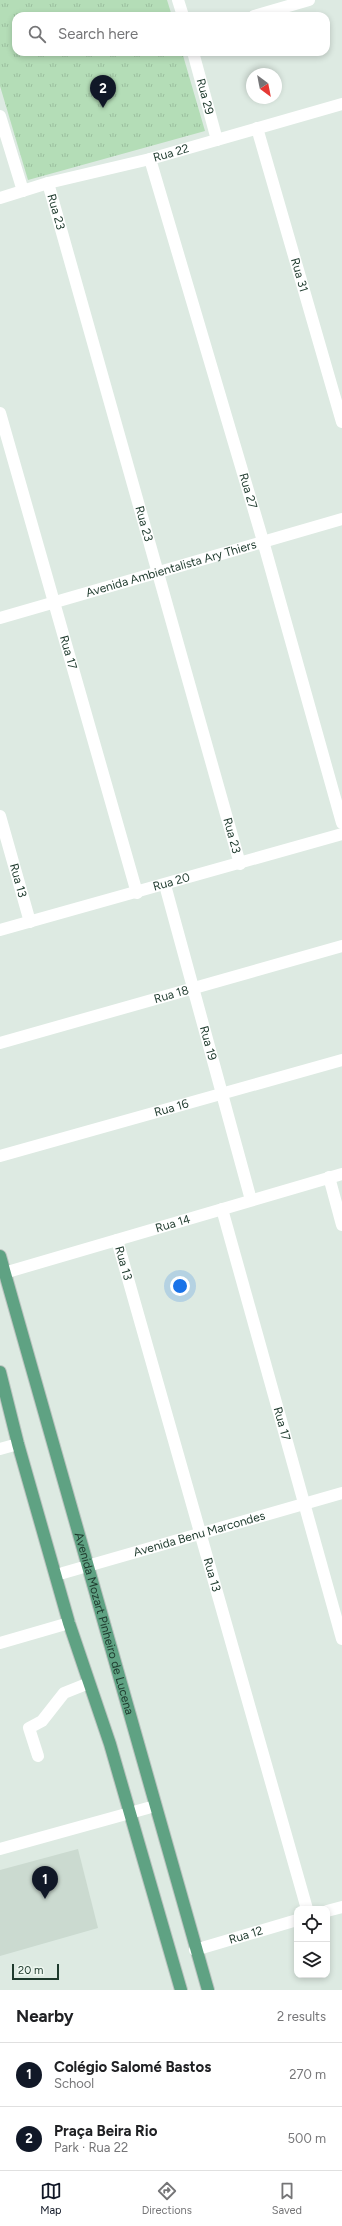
<!DOCTYPE html>
<meta charset="utf-8">
<style>
body{margin:0;font-family:Figtree,sans-serif;background:#f2f2f2;color:#202124}
.controls{position:absolute;right:12px;bottom:12px;display:grid;overflow:hidden;border-radius:8px;box-shadow:0 2px 6px #0003}
.controls button{width:36px;height:36px;display:grid;place-items:center;padding:0;border:0;border-bottom:1px solid #e0e0e0;background:#fff;color:#202124;font:20px sans-serif}
.compass{position:absolute;left:246px;top:68px;width:36px;height:36px;border-radius:50%;background:#fff;box-shadow:0 2px 6px #0003;rotate:148deg}
.scale{position:absolute;left:12px;bottom:10px;width:47px;box-sizing:border-box;padding-left:4px;border:2px solid #1e3a2d;border-top:0;font-size:11px;line-height:14px;white-space:nowrap;color:#1e3a2d;-webkit-text-stroke:3px #eef7f0;paint-order:stroke}
.you{position:absolute;left:180px;top:1286px;width:14px;height:14px;margin:-10px;border:3px solid #fff;border-radius:50%;background:#1a73e8;box-shadow:0 0 0 6px #1a73e833}
.badge{display:grid;place-items:center;width:26px;height:26px;border-radius:50%;background:#111827;color:#fff;font-size:13px;font-weight:700}
.pin{position:absolute;translate:-50% -33px;filter:drop-shadow(0 1px 2px #0008)}
.pin::after{content:'';position:absolute;top:21px;width:14px;height:12px;background:inherit;clip-path:polygon(0 0,100% 0,50% 100%)}
.list{margin:0;padding:0;list-style:none}
h2{display:flex;justify-content:space-between;align-items:center;height:52px;margin:0;padding:0 16px;font-size:17px}
h2 small{font-size:13px;font-weight:400;color:#757577}
.list li{display:grid;grid-template-columns:26px 1fr auto;gap:12px;align-items:center;box-sizing:border-box;height:64px;padding:0 16px;border-top:1px solid #e0e0e0}
.list b{display:block;font-size:15px;white-space:nowrap}
.list p{margin:0;font-size:13px;white-space:nowrap;color:#757577}
.list em{font-size:13px;font-style:normal;color:#757577}
.icon{flex:none;width:22px;height:22px;fill:none;stroke:currentColor;stroke-width:2;stroke-linecap:round;stroke-linejoin:round}
.map{position:relative;flex:none;width:342px;height:1990px;overflow:hidden}
.search{position:absolute;background:#fff;box-shadow:0 2px 6px #0003;left:12px;right:12px;top:12px;height:44px;display:flex;align-items:center;gap:10px;box-sizing:border-box;padding:0 14px;border-radius:12px;color:#757577;font-size:15px}
.sheet{height:180px;background:#fff}
nav{display:flex;justify-content:space-around;align-items:center;box-sizing:border-box;height:56px;border-top:1px solid #e0e0e0;background:#fff;font-size:11px;color:#757577}
nav a{display:grid;justify-items:center;gap:2px}
nav .on{color:#111827}
.map>svg:first-child{display:block}
</style>
<div class="map">
<svg width="342" height="1990" viewBox="0 0 342 1990">
<defs>
<pattern id="grass-tufts" width="24" height="20" patternUnits="userSpaceOnUse"><rect width="24" height="20" fill="#b4ddb7"/><path d="M3 7l-1-3M5 7V3M7 7l1-3M15 17l-1-3M17 17v-4M19 17l1-3" fill="none" stroke="#9abe9e"/></pattern>
</defs>
<rect width="100%" height="100%" fill="#ddeae2"/>
<path fill="#cbdad0" d="M78,1849L98,1928L0,1956V1870Z"/>
<path fill="url(#grass-tufts)" d="M0,0H167L172,16H16V52H182L205,131L28,180L0,86Z"/>
<g fill="none" stroke-linecap="round" stroke-linejoin="round">
<defs>
<g id="major">
<path id="s18" d="M0,1256L208,1990"/>
<path d="M0,1372L18,1444L69,1623L110,1744L181,1990"/>
</g>
</defs>
<use href="#major" stroke="#bcc4c0" stroke-width="14"/>
<g stroke="#fff" stroke-width="12">
<path d="M178,0L183,16"/>
<path d="M254,16L309,0"/>
<path id="s1" d="M193,52L217,140"/>
<path d="M0,116L23,191"/>
<path id="s2" d="M257,128L342,422"/>
<path id="s3" d="M150,159L263,541L342,823"/>
<path id="s4" d="M48,183L240,864"/>
<path id="s5" d="M0,198L48,183L150,159L342,104"/>
<path id="s6" d="M0,413L137,893"/>
<path id="s7" d="M0,618L342,519"/>
<path id="s8" d="M0,816L30,922"/>
<path id="s9" d="M165,885L251,1200"/>
<path id="s10" d="M0,930L342,834"/>
<path id="s11" d="M0,1043L342,946"/>
<path id="s12" d="M0,1156L342,1060"/>
<path d="M329,1177L342,1225"/>
<path id="s13" d="M222,1209L342,1639"/>
<path id="s14" d="M117,1240L307,1909"/>
<path id="s15" d="M4,1273L342,1174"/>
<path d="M0,1449L18,1444"/>
<path id="s16" d="M56,1575L342,1493"/>
<path d="M0,1643L69,1623"/>
<path d="M38,1756L29,1728L42,1721L64,1693L89,1683"/>
<path d="M0,1849L155,1806"/>
<path d="M327,1911L342,1907"/>
<path id="s17" d="M195,1950L297,1920"/>
</g>
<use href="#major" stroke="#5fa283" stroke-width="12"/>
</g>
<g text-anchor="middle" dominant-baseline="central" stroke-width="3.5" stroke-linejoin="round" paint-order="stroke">
<g font-size="12" fill="#1e3a2d" stroke="#eef7f0">
<text stroke="none"><textPath href="#s1" startOffset="46">Rua 29</textPath></text>
<text stroke="none"><textPath href="#s5" startOffset="177">Rua 22</textPath></text>
<text stroke="none"><textPath href="#s4" startOffset="30">Rua 23</textPath></text>
<text stroke="none"><textPath href="#s2" startOffset="153">Rua 31</textPath></text>
<text stroke="none"><textPath href="#s3" startOffset="346">Rua 27</textPath></text>
<text stroke="none"><textPath href="#s4" startOffset="354">Rua 23</textPath></text>
<text stroke="none"><textPath href="#s7" startOffset="178">Avenida Ambientalista Ary Thiers</textPath></text>
<text stroke="none"><textPath href="#s6" startOffset="249">Rua 17</textPath></text>
<text stroke="none"><textPath href="#s4" startOffset="678">Rua 23</textPath></text>
<text stroke="none"><textPath href="#s8" startOffset="67">Rua 13</textPath></text>
<text stroke="none"><textPath href="#s10" startOffset="178">Rua 20</textPath></text>
<text stroke="none"><textPath href="#s11" startOffset="178">Rua 18</textPath></text>
<text stroke="none"><textPath href="#s9" startOffset="164">Rua 19</textPath></text>
<text stroke="none"><textPath href="#s12" startOffset="178">Rua 16</textPath></text>
<text stroke="none"><textPath href="#s15" startOffset="176">Rua 14</textPath></text>
<text stroke="none"><textPath href="#s14" startOffset="24">Rua 13</textPath></text>
<text stroke="none"><textPath href="#s13" startOffset="223">Rua 17</textPath></text>
<text stroke="none"><textPath href="#s16" startOffset="149">Avenida Benu Marcondes</textPath></text>
<text stroke="none"><textPath href="#s14" startOffset="348">Rua 13</textPath></text>
<text stroke="none"><textPath href="#s18" startOffset="382">Avenida Mozart Pinheiro de Lucena</textPath></text>
<text stroke="none"><textPath href="#s17" startOffset="53">Rua 12</textPath></text>
</g>
</g>
</svg>
<div class="controls">
<button><svg class="icon" aria-label="locate" viewBox="0 0 24 24"><circle cx="12" cy="12" r="6"/><path d="M12 2v4M12 18v4M2 12h4M18 12h4"/></svg></button>
<button><svg class="icon" aria-label="layers" viewBox="0 0 24 24"><path d="M12 4l9 5-9 5-9-5zM3 14l9 5 9-5"/></svg></button>
</div>
<svg class="compass" viewBox="-18 -18 36 36"><path d="M0-13l5 13h-10z" fill="#e53935"/><path d="M0 13l5-13h-10z" fill="#757577"/></svg>
<div class="scale">20 m</div>
<div class="you"></div>
<div class="pin badge" style="left:45px;top:1899px">1</div>
<div class="pin badge" style="left:103px;top:108px">2</div>
<div class="search"><svg class="icon" aria-label="search" viewBox="0 0 24 24"><circle cx="10" cy="10" r="6"/><path d="M15 15l6 6"/></svg>Search here</div>
</div>
<section class="sheet">
<h2>Nearby<small>2 results</small></h2>
<ul class="list">
<li><span class="badge">1</span><div><b>Colégio Salomé Bastos</b><p>School</p></div><em>270 m</em></li>
<li><span class="badge">2</span><div><b>Praça Beira Rio</b><p>Park · Rua 22</p></div><em>500 m</em></li>
</ul>
</section>
<nav>
<a class="on"><svg class="icon" aria-label="map" viewBox="0 0 24 24"><path d="M3 6l6-2 6 2 6-2v14l-6 2-6-2-6 2zM9 4v14M15 6v14"/></svg>Map</a>
<a><svg class="icon" aria-label="directions" viewBox="0 0 24 24"><path d="M12 3l9 9-9 9-9-9zM9 14v-3h6M13 9l2 2-2 2"/></svg>Directions</a>
<a><svg class="icon" aria-label="saved" viewBox="0 0 24 24"><path d="M7 4h10v16l-5-4-5 4z"/></svg>Saved</a>
</nav>
